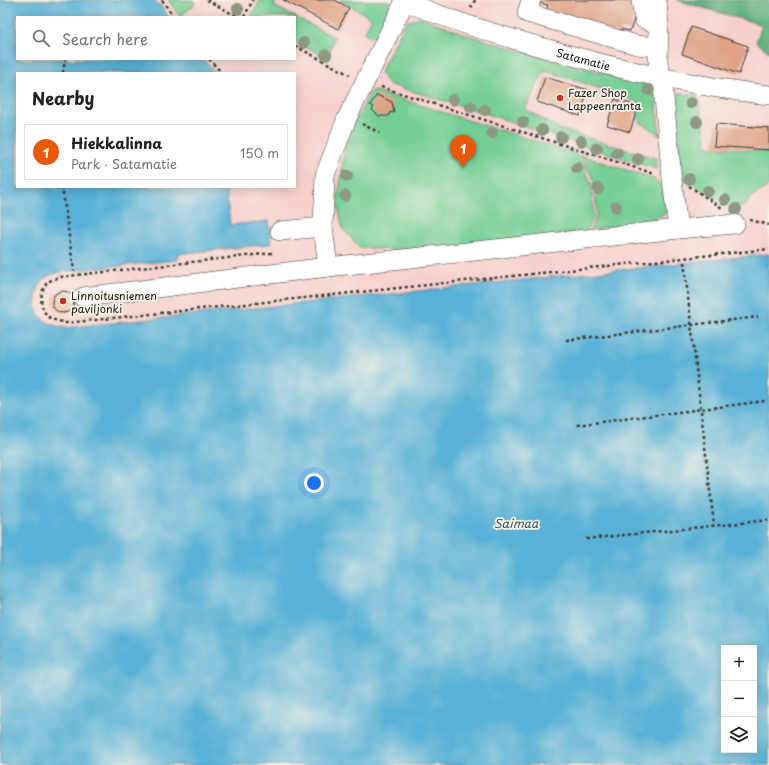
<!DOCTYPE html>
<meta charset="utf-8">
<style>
body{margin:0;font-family:"Playpen Sans",sans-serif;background:#f6f6f6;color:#202124}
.controls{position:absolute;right:12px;bottom:12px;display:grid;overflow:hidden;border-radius:0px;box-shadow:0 2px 10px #0003}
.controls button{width:36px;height:36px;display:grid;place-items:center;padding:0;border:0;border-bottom:1px solid #e0e0e0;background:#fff;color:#202124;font:20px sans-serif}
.you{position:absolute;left:314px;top:483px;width:14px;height:14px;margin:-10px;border:3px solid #fff;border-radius:50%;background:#1a73e8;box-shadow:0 0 0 6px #1a73e833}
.badge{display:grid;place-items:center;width:26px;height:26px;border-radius:50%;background:#ea580c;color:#fff;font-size:13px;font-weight:700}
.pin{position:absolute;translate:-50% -33px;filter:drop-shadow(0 1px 2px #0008)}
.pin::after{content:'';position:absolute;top:21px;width:14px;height:12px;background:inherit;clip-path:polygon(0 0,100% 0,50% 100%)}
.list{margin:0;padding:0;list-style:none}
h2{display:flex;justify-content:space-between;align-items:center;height:52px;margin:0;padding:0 16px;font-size:17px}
h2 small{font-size:13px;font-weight:400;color:#757577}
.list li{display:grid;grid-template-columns:26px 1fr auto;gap:12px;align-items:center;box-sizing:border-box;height:56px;margin:0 8px 8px;padding:0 8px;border:1px solid #e0e0e0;border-radius:0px}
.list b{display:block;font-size:15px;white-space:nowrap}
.list p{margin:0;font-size:13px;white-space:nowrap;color:#757577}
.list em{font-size:13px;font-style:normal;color:#757577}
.icon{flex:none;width:22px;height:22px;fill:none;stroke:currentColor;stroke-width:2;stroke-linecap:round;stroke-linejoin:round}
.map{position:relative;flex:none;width:769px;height:765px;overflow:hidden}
.search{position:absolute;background:#fff;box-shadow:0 2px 10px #0003;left:16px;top:16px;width:280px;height:44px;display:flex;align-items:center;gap:10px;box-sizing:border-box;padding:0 14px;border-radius:0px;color:#757577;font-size:15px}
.panel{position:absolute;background:#fff;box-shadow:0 2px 10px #0003;left:16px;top:72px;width:280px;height:116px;border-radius:0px}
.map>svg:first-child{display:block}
</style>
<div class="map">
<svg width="769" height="765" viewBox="0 0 769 765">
<rect width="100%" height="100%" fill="#f7f3e8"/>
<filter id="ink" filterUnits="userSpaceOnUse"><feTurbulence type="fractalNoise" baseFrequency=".025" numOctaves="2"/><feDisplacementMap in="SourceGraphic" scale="8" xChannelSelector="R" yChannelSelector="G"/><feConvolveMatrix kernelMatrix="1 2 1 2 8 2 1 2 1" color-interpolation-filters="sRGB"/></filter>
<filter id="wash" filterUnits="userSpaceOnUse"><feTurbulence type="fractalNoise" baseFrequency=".012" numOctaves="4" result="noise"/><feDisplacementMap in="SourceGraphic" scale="16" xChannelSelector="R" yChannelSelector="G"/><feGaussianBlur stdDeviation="0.9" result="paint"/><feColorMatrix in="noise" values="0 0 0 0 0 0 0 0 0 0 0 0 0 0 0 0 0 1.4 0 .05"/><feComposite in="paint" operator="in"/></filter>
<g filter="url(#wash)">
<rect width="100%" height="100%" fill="#f3e5cc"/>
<path fill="#f7d0cd" d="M155,0H676L762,25L756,42L769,52V254L65,328L54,326L41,318L35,303L38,288L46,277L59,272L178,260L177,254L271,244L269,221L230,225L226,187H295V73H216L203,59H295V17H169L160,5H158Z"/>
<g fill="#75ce94" stroke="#487558">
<path d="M168,0H193L195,4L180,17Z"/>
<path d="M260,0H277L274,6L334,37L328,58L295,42V17H251Z"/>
<path d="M339,0L389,1L390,11L378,36L371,37L364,33L372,18Z"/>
<path d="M420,17L465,34L541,57L646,84L655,94L660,136L637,120L640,104L630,99L545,70L525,109L559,129L658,159L656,169L478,111L388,84L380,72L406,22Z"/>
<path d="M372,90L577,154L591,182L594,217L586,231L431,252L360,248L343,229L337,203L347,136Z"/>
<path d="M680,93L698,96L707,146L769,152V186L752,196L745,206L731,207L684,179L681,171L674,100Z"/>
<path d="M580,155L655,179C671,194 668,194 665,214L646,222L590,230L597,216L594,180Z"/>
</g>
<path fill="#60b17e" stroke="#3e664d" d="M676,0H769V52L756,42L762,25Z"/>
<path fill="#58b1d6" stroke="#3a6679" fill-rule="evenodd" d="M0,0H155L158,5H160L169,17H17V59H203L216,73H17V187H226L230,225L269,221L271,244L178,254V260L60,272C55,274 48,275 45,278C35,288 32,308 42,318C49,324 57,326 65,328L769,254V765H0ZM724,648H754V750H724Z"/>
<g id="blocks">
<g fill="#dea184">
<path d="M283,0H335L349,8L338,29Z"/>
<path d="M540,0H634L640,2L630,31L621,29L619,35L546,12L548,5L539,3Z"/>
<path d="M691,27L748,46L739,74L682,54Z"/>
<path d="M545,77L588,90L580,116L537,102Z"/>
<path d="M377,95L392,102L394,113L390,112L389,116H379L372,110L374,107L370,105Z"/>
<path d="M615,99L638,106L630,132L607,125Z"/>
<path d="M716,124L769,128V150L714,146Z"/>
<circle cx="63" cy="302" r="11"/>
</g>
</g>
</g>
<g filter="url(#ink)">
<use href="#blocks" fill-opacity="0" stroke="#3c3a36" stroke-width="1"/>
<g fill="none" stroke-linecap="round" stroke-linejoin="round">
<defs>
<g id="minor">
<path id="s1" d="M403,0C447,20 494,34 541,47C616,69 692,86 769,95"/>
<path d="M531,0L527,13L637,45L658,47"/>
<path d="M641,0L644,19L659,25"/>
<path d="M405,1L347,118L325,175L323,227L328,267L678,229L672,179L662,77L658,63L659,25L657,0"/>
<path d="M678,229L735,224"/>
<path d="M280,231L323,227"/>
<path d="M83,297L328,267"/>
</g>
</defs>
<use href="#minor" stroke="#3c3a36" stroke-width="20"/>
<g stroke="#3c3a36" stroke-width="2.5" stroke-dasharray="3 3" stroke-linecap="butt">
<path d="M162,0L174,17"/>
<path d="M207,0L238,17"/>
<path d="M471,8L475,0"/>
<path d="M244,17L253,0"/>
<path d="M295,46L350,75"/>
<path d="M209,59L222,73"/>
<path d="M63,73L65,59"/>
<path d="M381,87L655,174"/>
<path d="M362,124L380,133"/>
<path d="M689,186L722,208"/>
<path d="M62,187L74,271"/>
<path d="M750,220L769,225"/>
<path d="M272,253L60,277C56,278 51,280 48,282C40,290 39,305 46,314C50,320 59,321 66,323L769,249"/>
<path d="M684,262L714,525"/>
<path d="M566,340L758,317"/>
<path d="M577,425L765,401"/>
<path d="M586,539L769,520"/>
</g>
<use href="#minor" stroke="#fff" stroke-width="19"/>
</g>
<g fill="#8e9982">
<circle cx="238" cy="9" r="6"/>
<circle cx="304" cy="43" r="6"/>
<circle cx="326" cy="55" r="6"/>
<circle cx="649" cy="90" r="6"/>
<circle cx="453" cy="100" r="6"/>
<circle cx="691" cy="103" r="6"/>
<circle cx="471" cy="107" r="6"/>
<circle cx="485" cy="110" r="6"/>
<circle cx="523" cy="122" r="6"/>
<circle cx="697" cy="122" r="6"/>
<circle cx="542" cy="130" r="6"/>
<circle cx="492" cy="133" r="6"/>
<circle cx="561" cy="137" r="6"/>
<circle cx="581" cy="141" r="6"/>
<circle cx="597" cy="148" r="6"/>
<circle cx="617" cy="153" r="6"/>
<circle cx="638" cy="159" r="6"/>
<circle cx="577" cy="168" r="6"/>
<circle cx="347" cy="176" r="6"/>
<circle cx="689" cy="179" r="6"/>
<circle cx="598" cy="189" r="6"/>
<circle cx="708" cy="191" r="6"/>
<circle cx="345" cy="196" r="6"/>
<circle cx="725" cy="200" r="6"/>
<circle cx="616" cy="207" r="6"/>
<circle cx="736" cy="209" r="6"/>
</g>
</g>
<g fill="#c8321e" stroke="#f7f3e8" stroke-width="1.5">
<circle cx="560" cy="98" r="4"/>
<circle cx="63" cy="301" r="4"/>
</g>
<g text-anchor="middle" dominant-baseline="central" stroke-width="3.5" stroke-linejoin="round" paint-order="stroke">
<g font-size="11" fill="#1c1c1c" stroke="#f7f3e8">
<text stroke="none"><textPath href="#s1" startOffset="190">Satamatie</textPath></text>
</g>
<g font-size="11" fill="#1c1c1c" stroke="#f7f3e8" text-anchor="start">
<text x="568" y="92">Fazer Shop<tspan x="568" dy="13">Lappeenranta</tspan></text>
<text x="71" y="295">Linnoitusniemen<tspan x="71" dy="13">paviljonki</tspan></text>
</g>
<g font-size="12" font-style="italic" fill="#345866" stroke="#f7f3e8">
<text x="516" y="523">Saimaa</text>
</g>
</g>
</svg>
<div class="controls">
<button>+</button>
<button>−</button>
<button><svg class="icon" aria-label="layers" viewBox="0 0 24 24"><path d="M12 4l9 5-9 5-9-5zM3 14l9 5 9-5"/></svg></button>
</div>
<div class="you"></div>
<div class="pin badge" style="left:463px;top:168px">1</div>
<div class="search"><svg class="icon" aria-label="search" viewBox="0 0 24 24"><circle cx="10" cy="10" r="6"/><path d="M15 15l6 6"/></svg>Search here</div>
<section class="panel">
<h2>Nearby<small></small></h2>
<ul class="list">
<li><span class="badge">1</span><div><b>Hiekkalinna</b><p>Park · Satamatie</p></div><em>150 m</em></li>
</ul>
</section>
</div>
